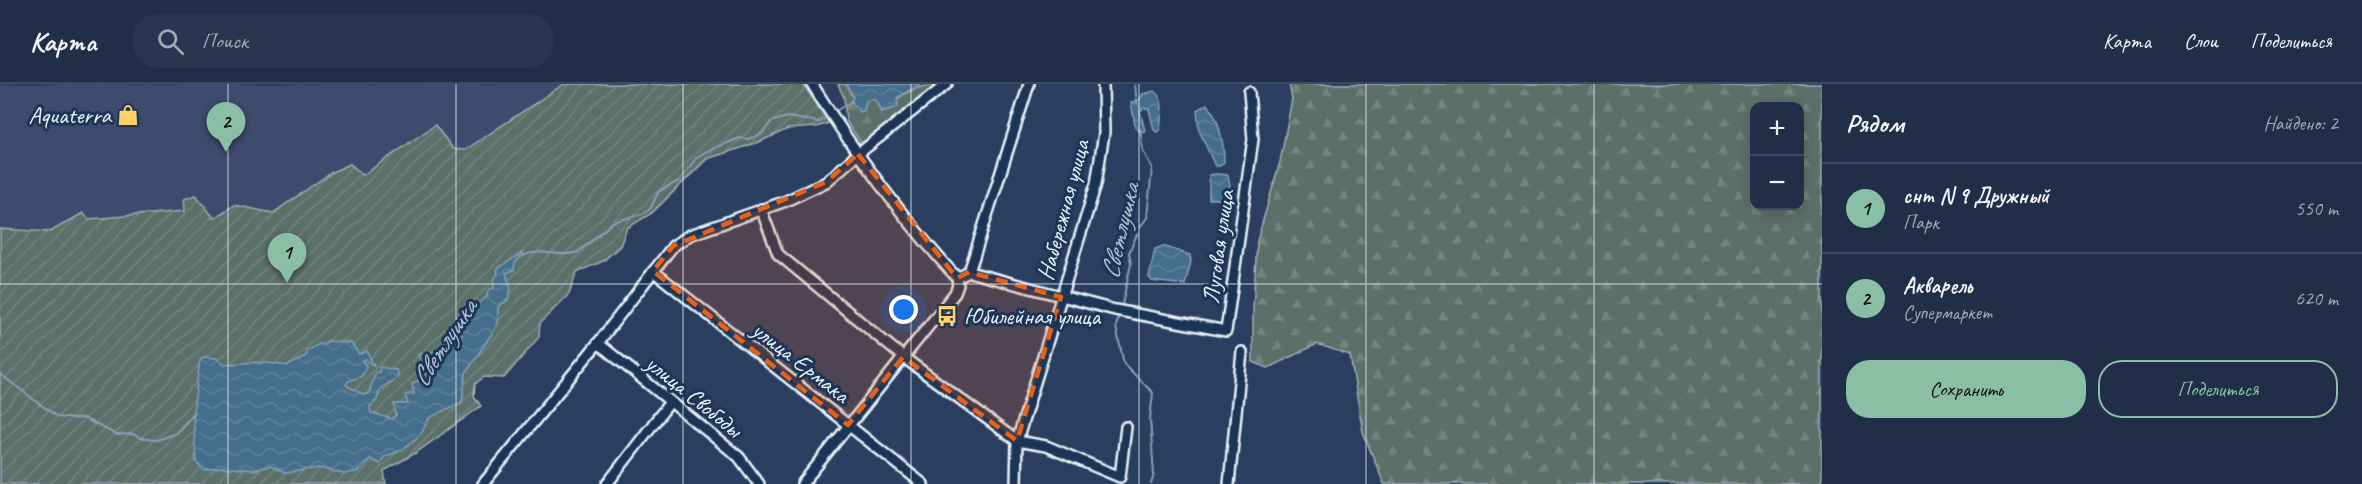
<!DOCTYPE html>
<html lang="ru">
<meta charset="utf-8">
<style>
body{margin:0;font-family:Caveat,sans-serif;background:#28364f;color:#f1f3f6}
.controls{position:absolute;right:18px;top:18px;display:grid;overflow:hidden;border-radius:12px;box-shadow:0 3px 15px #0003}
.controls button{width:54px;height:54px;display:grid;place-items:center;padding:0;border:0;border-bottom:2px solid #3d4a60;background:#202e48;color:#f1f3f6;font:30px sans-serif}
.you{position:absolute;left:904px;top:226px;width:21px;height:21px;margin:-15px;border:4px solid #fff;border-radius:50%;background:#1a73e8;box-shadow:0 0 0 9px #1a73e833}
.badge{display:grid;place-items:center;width:39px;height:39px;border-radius:50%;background:#8abfa5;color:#111;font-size:20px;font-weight:700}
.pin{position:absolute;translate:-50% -50px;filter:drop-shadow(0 2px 3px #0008)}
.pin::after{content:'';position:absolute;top:32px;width:21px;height:18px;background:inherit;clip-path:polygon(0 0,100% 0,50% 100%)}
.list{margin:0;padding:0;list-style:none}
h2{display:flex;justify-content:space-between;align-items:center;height:78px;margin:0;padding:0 24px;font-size:26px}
h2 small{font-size:20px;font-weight:400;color:#a2a8b4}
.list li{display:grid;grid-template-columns:39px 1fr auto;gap:18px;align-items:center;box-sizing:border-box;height:90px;padding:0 24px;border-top:2px solid #3d4a60}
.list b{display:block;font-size:22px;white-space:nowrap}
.list p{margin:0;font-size:20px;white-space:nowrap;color:#a2a8b4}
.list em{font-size:20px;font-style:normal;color:#a2a8b4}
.actions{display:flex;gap:12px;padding:18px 24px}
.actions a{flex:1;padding:14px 0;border:2px solid #8abfa5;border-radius:24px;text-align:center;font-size:21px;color:#8abfa5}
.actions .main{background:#8abfa5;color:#111}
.icon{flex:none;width:33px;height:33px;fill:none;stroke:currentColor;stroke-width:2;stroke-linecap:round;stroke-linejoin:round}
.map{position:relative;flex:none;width:1822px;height:400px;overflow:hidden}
header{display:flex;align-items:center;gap:36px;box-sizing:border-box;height:84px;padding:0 30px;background:#202e48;border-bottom:2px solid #3d4a60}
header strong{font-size:28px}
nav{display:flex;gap:33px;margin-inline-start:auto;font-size:21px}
.search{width:420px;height:54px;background:#28364f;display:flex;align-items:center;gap:15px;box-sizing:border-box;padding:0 21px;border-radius:24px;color:#a2a8b4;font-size:22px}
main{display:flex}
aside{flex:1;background:#202e48}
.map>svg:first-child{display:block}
</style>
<header>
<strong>Карта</strong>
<div class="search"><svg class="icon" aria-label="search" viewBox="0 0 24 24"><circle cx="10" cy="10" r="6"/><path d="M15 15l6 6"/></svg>Поиск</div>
<nav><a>Карта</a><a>Слои</a><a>Поделиться</a></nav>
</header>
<main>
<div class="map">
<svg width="1822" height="400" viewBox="0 0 1822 400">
<defs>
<pattern id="forest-firs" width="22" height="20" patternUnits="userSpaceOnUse" patternTransform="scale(1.5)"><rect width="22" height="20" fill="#5b706b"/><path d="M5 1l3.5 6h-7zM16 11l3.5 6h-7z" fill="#738581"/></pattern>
<pattern id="garden-furrows" width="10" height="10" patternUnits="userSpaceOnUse" patternTransform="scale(1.5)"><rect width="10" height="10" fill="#5b706b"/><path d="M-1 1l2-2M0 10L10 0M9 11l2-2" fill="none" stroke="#738581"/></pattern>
<pattern id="water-waves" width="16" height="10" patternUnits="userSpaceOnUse" patternTransform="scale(1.5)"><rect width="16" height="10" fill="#446e8c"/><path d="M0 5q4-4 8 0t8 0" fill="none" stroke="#5f839d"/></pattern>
</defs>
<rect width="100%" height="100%" fill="#2a3e60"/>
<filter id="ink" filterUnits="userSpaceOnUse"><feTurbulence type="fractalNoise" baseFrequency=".0167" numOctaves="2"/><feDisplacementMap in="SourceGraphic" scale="12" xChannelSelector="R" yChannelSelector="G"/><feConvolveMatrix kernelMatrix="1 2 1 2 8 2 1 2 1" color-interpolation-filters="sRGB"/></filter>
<g filter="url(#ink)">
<path fill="#3c4b6e" d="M0,0H564L465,66L453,65L435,41L363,91L349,80L332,88L273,129L234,122L214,135L185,127L89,135L82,129L50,148L0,145Z"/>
<g fill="url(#forest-firs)" stroke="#a2b0b2" stroke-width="1.5" fill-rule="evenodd">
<path d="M838,0H846L853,14L866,17L872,15L877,17L882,28C899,12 915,0 940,1L862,60L846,37L844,14Z"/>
<path d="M1289,0H1822V400H1384L1363,348L1350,271L1317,260L1268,284L1253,278V225L1257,157L1280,78L1292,15ZM1754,22H1800V122H1754Z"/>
</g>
<path fill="url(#garden-furrows)" stroke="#a2b0b2" stroke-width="1.5" d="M564,0H803L829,39L816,43L788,45L759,58L707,75L652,129L627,144L620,162L603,177L577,188L569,210L540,239L539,253L504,294L484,293L475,300L474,312L481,322L417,368L384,387L386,400H0V145L50,148L83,129L89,135L185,127L184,115L196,111L214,134L234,121L273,129L332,88L350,80L363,91L435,41L453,65L465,66Z"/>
<g fill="url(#water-waves)" stroke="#86a2b7" stroke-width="1.5">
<path d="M846,0H920L897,14L898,23L882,28L877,17L872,15L866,17L864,27L860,28L851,17L853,13Z"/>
<path d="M1154,7C1166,15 1161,33 1160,45L1157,48L1154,46L1149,25L1144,24L1140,27L1145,47L1140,48L1135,42L1131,18L1139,16L1143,10Z"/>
<path d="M1207,20C1219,32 1224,60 1224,78L1220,82H1215L1199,46L1197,26Z"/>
<path d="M1217,90L1228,91L1232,113L1229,115H1209V91Z"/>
<path d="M1163,162L1190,171L1191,177L1185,201L1152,197L1149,193L1155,165Z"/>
<path d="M522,169L523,171L515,179L514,186L506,189L511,205L508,216L498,223V240L466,289L462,318L429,334L421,350L402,366L384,373L380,380L370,375L359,387L344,390L319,384L285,389L270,382L254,386L221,383L204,386L196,378L193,328L200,276L203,273L216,274L225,280L260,278L288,282L306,272L307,267L319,260L323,261L327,257L351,259L359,270L367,267L374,282L365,276L362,277L366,282L362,292L348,297L346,301L364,311L369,309L375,289L379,288L380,283L396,286L398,293L380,305L377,316L370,323L371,329L392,335L396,331L394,320H408L405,311L414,310L412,300L425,293L426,286L418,271L436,267L441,260L461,256L462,250L457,243L466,239L467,228L487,213L488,206L494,204V196L498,189L497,185Z"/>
</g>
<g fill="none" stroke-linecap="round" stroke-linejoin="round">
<g stroke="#86a2b7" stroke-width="2">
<path d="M1135,0L1137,19"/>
<path d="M834,28L852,17"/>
<path d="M521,173C541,162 560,175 578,168L613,138L642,130L650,125L659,107L679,97L697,73L707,67L740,54L748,55L762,50L771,38L787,33L820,38L829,31"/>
<path d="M1121,225L1131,180L1129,169L1140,143L1147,134L1152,84L1143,67L1140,45"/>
<path d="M1119,230L1116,243L1124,280L1153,309L1150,335L1154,391L1151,400"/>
<path d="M0,290L57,333L73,335L83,334L117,351L132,350L144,355L157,356L176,349L195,328"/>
</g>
<defs>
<g id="minor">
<path d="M812,0C855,69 902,134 957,194"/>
<path d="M761,125L778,170L903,273L1017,357L1046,362L1120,393L1126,343"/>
<path d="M653,187L923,400"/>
<path d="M969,188L1029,0"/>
<path d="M957,194L969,188L1115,226L1226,247L1253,55L1249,8"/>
<path d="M598,259L739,373L759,400"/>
<path d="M483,400L598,259L673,162L690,151L786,117L826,98L858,70L947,0"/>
<path d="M607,400L670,318"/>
<path d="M802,400L955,209L958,201L957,194"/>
<path d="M1016,400L1017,357L1096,100L1104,49L1103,0"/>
<path d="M1229,400L1242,268"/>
</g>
</defs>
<use href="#minor" stroke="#e8f1f8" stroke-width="14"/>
<use href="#minor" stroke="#1d3557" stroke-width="9"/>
</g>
</g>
<path fill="#e86118" fill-opacity="0.2" stroke="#e86118" stroke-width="4.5" stroke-dasharray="12 8" stroke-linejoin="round" d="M858,70L957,194L969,188L1061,213L1017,357L903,273L848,341L653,187L673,162L826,98Z"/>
<path fill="none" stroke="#e8f1f8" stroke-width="1.5" stroke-opacity="0.55" d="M228,0V400M456,0V400M683,0V400M911,0V400M1139,0V400M1366,0V400M1594,0V400M0,200H1822"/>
<defs>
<symbol id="shop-bare" viewBox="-9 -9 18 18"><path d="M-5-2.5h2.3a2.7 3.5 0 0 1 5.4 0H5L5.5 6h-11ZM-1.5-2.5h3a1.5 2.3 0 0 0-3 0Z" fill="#ffd166" stroke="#1d3557" stroke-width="2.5" paint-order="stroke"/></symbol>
<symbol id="bus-bare" viewBox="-9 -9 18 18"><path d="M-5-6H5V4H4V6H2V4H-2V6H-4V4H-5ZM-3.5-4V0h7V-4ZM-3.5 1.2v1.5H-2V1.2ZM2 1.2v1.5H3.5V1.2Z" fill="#ffd166" stroke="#1d3557" stroke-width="2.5" paint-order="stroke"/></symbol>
</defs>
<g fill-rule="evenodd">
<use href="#shop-bare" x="113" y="16" width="30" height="30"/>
<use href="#bus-bare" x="932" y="217" width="30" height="30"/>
</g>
<g text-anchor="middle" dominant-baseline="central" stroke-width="6" stroke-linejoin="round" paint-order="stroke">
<g font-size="24" fill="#e8f1f8" stroke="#1d3557" text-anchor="end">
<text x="111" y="31">Aquaterra</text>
<text x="964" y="232" text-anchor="start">Юбилейная улица</text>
</g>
<g font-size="24" fill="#e8f1f8" stroke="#1d3557">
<text transform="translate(1063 126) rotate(-75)">Набережная улица</text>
<text transform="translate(1218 163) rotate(-82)">Луговая улица</text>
<text transform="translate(801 278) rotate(38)">улица Ермака</text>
<text transform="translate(694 312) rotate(39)">улица Свободы</text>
</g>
<g font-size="26" font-style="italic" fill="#afc3d2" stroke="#1d3557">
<text transform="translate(1120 147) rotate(-77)">Светлушка</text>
<text transform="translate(444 259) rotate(-57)">Светлушка</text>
</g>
</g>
</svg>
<div class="controls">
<button>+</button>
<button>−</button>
</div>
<div class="you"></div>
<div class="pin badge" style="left:287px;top:199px">1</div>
<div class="pin badge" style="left:226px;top:68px">2</div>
</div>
<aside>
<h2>Рядом<small>Найдено: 2</small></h2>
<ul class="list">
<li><span class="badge">1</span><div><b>снт N 9 Дружный</b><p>Парк</p></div><em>550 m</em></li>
<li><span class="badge">2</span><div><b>Акварель</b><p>Супермаркет</p></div><em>620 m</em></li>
</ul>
<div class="actions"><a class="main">Сохранить</a><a>Поделиться</a></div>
</aside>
</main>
